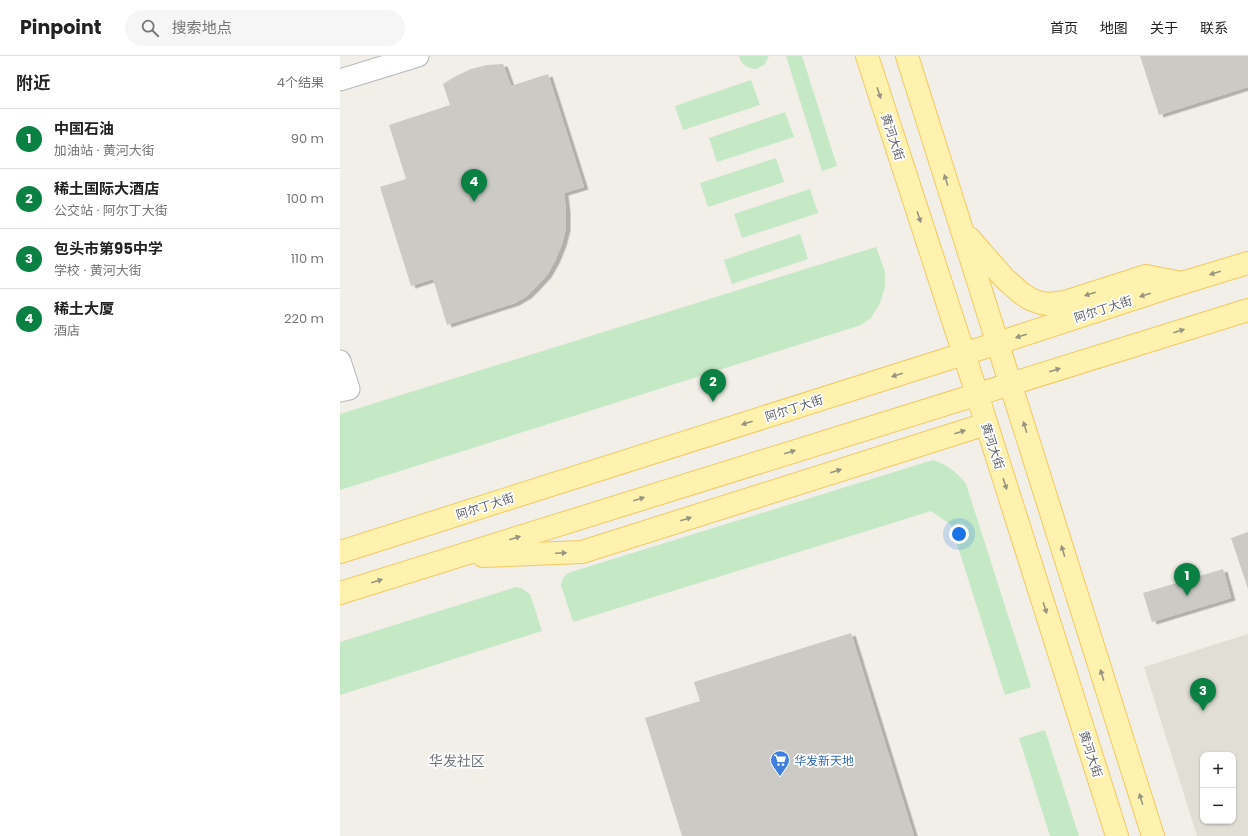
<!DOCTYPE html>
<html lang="zh">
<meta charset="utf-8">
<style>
body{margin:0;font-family:Poppins,"Noto Sans SC",sans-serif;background:#f6f6f6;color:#222}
.controls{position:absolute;right:12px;bottom:12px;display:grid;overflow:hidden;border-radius:8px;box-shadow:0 1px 3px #0004}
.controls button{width:36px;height:36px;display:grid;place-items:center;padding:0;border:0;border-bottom:1px solid #e0e0e0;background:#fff;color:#222;font:20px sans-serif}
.you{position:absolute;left:619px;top:478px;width:14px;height:14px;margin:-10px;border:3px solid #fff;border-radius:50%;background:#1a73e8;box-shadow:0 0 0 6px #1a73e833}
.badge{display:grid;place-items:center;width:26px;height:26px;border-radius:50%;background:#0b8043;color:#fff;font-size:13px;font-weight:700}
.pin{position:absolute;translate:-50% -33px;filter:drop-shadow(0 1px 2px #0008)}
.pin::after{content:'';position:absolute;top:21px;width:14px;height:12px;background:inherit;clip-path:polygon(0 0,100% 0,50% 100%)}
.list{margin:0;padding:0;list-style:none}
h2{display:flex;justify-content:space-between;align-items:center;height:52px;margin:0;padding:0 16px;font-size:17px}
h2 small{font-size:13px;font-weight:400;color:#767676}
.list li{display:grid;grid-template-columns:26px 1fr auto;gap:12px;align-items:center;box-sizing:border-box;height:60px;padding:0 16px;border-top:1px solid #e0e0e0}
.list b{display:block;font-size:15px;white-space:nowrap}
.list p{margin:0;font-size:13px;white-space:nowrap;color:#767676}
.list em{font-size:13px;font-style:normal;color:#767676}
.icon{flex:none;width:22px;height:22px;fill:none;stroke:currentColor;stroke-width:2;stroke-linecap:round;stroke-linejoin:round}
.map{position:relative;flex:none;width:908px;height:780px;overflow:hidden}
header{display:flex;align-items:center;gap:24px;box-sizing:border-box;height:56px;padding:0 20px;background:#fff;border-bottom:1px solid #e0e0e0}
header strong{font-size:19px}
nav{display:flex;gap:22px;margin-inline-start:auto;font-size:14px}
.search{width:280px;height:36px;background:#f6f6f6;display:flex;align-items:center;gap:10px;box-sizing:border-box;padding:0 14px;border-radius:22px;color:#767676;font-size:15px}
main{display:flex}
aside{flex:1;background:#fff}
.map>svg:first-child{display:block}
</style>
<header>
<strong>Pinpoint</strong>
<div class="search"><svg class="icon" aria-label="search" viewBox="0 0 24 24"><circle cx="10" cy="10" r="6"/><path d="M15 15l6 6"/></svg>搜索地点</div>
<nav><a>首页</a><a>地图</a><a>关于</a><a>联系</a></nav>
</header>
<main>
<aside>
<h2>附近<small>4个结果</small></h2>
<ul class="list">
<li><span class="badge">1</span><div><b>中国石油</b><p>加油站 · 黄河大街</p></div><em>90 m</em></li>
<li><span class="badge">2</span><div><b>稀土国际大酒店</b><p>公交站 · 阿尔丁大街</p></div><em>100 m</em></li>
<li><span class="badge">3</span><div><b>包头市第95中学</b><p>学校 · 黄河大街</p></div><em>110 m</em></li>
<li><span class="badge">4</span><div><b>稀土大厦</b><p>酒店</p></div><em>220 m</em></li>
</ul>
</aside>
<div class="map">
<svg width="908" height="780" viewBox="0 0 908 780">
<defs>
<filter id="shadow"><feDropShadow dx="4.5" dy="2.5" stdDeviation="0" flood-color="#0004"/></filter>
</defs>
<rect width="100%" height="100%" fill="#f1efe8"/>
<path fill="#e1ded6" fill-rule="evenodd" d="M908,578V780H857L804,611ZM863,699H893V765H863Z"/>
<g fill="#c5e8c5">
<path d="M399,0H429L425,8L416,13C407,12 401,9 399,0Z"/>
<path d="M446,0H462L497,110L482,115Z"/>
<path d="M411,24L420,49L343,74L335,50Z"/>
<path d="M445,56L454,81L377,106L369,82Z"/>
<path d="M436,102L444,126L368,151L360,127Z"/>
<path d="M470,133L478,157L402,182L394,158Z"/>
<path d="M460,178L468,203L392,228L384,204Z"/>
<path d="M536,191L545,216V231L540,247L531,262L521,269L0,434V358Z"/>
<path d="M593,404C608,409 617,416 626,428L691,631L665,639L611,469L591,455L233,566L221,529L223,522L228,517Z"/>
<path d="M176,531L181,532L190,538L202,575L0,639V586Z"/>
<path d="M705,674L739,780H710L679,682Z"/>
</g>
<g fill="#cccac5" filter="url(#shadow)">
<path d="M800,0H908V31L819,59Z"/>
<path d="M163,8L171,30L208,18L244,131L224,137L226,154V172L222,188L215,205L207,219L195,232L187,240L175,247L107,269L93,223L71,230L40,131L66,123L49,69L110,49L103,28L116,20L131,13L147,9Z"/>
<path d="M908,476V533L891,482Z"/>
<path d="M883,513L891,542L812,566L803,537Z"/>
<path d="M511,577L574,780H342L305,662L360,645L354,626Z"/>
</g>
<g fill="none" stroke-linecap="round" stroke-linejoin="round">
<defs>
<g id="minor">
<path d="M0,24L78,0"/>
<path d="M0,305L9,333L0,335"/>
</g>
<g id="major">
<path d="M527,0L637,338L777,780"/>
<path d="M567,0L813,780"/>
<path d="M629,182L664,222L681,237L690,243L701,247L709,248L725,246L806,220L842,227"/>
<path d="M0,496L658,287L842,227L908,207"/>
<path d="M143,500L242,496L646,368"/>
<path d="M0,537L908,254"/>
</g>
</defs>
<use href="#minor" stroke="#b5b8bc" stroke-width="23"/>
<use href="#major" stroke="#f2c960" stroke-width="24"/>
<use href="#minor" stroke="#fff" stroke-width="21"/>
<use href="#major" stroke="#fff2af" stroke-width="22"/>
</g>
<defs><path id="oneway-solid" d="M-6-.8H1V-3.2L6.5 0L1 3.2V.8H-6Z"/></defs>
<g fill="#979581">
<use href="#oneway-solid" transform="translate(539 37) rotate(72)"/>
<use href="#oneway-solid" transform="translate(606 124) rotate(-108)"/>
<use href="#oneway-solid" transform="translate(579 161) rotate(72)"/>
<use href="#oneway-solid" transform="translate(875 217) rotate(163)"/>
<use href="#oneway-solid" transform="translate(750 238) rotate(162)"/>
<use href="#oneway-solid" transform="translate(805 239) rotate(162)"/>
<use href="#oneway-solid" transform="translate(839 275) rotate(-17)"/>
<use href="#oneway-solid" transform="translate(681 280) rotate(162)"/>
<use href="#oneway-solid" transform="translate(715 314) rotate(-17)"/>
<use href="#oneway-solid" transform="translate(557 319) rotate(162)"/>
<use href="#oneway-solid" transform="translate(407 367) rotate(162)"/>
<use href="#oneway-solid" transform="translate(685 371) rotate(-107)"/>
<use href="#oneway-solid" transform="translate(620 376) rotate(-18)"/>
<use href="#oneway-solid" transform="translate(450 396) rotate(-17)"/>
<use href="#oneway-solid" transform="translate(496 415) rotate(-18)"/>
<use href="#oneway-solid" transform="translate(665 428) rotate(72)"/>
<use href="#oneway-solid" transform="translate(299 443) rotate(-17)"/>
<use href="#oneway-solid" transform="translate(346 463) rotate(-18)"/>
<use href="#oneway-solid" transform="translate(175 482) rotate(-17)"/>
<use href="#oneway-solid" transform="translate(723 495) rotate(-107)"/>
<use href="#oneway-solid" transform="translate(221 497) rotate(-3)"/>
<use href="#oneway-solid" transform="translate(37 525) rotate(-17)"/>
<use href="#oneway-solid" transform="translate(705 552) rotate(72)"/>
<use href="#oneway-solid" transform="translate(762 619) rotate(-107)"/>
<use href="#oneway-solid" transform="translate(801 743) rotate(-107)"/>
</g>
<defs>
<symbol id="supermarket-pin" viewBox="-11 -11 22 30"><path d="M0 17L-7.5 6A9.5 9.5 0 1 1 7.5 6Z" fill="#3f7fe0" stroke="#fff"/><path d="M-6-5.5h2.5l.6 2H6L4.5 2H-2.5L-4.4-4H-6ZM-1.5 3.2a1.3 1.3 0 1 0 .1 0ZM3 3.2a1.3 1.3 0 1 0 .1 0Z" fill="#fff"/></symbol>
</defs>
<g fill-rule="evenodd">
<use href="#supermarket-pin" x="429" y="693" width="22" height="30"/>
</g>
<g text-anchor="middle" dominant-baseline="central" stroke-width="3.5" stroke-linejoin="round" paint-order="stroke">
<g font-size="12" fill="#5f6368" stroke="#fff">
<text transform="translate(553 81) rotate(72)">黄河大街</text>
<text transform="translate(763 253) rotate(-18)">阿尔丁大街</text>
<text transform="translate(454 352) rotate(-18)">阿尔丁大街</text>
<text transform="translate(653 390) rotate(72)">黄河大街</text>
<text transform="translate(145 450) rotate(-18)">阿尔丁大街</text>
<text transform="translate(751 698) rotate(72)">黄河大街</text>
</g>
<g font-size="12" fill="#366cbe" stroke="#fff" text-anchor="start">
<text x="454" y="704">华发新天地</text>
</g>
<g font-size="14" fill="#70757a" stroke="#fff">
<text x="117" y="705">华发社区</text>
</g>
</g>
</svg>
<div class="controls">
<button>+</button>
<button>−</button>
</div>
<div class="you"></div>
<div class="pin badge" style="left:847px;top:540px">1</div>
<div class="pin badge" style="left:373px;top:346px">2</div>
<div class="pin badge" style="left:863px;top:655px">3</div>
<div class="pin badge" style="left:134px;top:146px">4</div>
</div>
</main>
